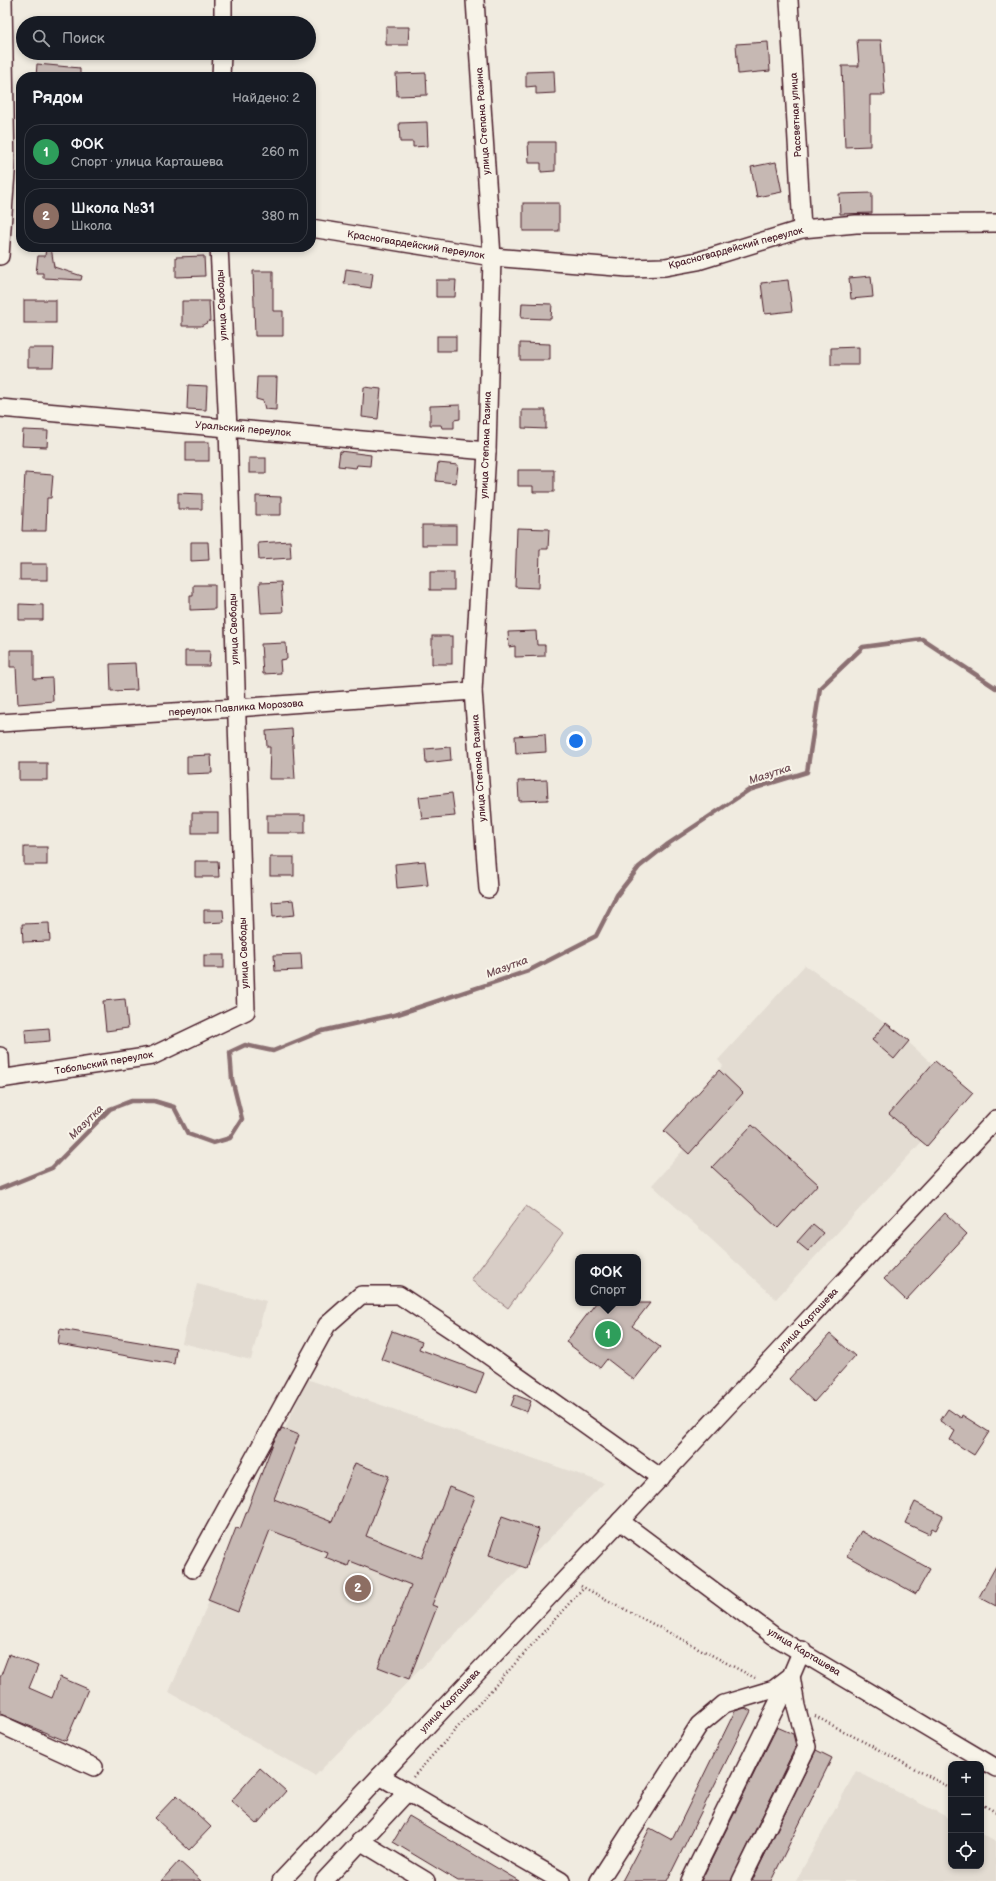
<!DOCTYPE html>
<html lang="ru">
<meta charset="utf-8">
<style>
body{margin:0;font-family:"Balsamiq Sans",sans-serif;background:#20242c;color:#f1f3f6}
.controls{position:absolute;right:12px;bottom:12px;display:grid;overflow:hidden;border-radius:8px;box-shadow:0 2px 6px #0003}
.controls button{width:36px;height:36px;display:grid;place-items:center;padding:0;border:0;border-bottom:1px solid #363941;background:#171b24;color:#f1f3f6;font:20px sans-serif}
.you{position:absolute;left:576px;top:741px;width:14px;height:14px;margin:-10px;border:3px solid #fff;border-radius:50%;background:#1a73e8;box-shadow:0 0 0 6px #1a73e833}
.badge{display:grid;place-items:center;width:26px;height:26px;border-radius:50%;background:#2563eb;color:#fff;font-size:13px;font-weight:700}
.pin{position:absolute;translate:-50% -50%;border:2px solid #fff;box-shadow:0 1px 4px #0006}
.popup{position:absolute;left:575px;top:1254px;width:66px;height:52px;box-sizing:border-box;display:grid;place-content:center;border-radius:8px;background:#171b24;filter:drop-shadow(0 1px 3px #0005);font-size:13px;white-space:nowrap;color:#9ea1a6}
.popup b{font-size:15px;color:#f1f3f6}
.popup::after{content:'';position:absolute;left:50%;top:100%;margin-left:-8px;border:8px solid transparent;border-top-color:#171b24}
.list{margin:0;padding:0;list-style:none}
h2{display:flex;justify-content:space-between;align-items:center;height:52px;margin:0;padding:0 16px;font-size:17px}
h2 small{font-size:13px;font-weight:400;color:#9ea1a6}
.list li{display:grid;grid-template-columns:26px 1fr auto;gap:12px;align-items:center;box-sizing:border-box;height:56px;margin:0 8px 8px;padding:0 8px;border:1px solid #363941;border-radius:16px}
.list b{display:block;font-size:15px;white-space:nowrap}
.list p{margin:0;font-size:13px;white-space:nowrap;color:#9ea1a6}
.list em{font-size:13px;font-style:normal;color:#9ea1a6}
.icon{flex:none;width:22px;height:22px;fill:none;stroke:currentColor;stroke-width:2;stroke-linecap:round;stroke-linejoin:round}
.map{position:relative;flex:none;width:996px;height:1881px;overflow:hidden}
.search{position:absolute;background:#171b24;box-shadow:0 2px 6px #0003;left:16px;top:16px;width:300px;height:44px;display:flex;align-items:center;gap:10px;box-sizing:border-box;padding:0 14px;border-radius:22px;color:#9ea1a6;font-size:15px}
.panel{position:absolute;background:#171b24;box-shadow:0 2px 6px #0003;left:16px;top:72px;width:300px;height:180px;border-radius:16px}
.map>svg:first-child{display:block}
</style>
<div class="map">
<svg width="996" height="1881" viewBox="0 0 996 1881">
<rect width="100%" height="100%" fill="#f0ebe0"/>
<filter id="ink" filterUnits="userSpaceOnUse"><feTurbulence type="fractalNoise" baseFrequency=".025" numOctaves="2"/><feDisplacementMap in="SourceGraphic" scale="8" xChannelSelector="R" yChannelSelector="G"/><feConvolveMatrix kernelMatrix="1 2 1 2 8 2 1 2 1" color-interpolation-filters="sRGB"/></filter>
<g filter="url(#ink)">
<g fill="#e3dcd2">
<path d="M805,965L897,1032L966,1094L776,1299L652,1185L684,1149L664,1131L723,1066L718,1060Z"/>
<path d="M197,1284L266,1301L251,1360L182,1343Z"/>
<path d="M307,1379L604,1483L315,1776L169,1692Z"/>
<path d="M856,1771L951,1819V1866H981V1834L996,1842V1881H796Z"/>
</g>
<path fill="#d8cdc6" stroke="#917678" d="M526,1206L563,1233L508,1308L471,1280Z"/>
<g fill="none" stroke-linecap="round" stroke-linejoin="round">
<path stroke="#8b6f72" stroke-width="4.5" d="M0,1189L52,1168L110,1109L131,1101H154L174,1107L188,1134L213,1143L230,1138L242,1119L232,1079L230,1052L245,1045L273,1051L322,1031L398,1014L528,971L596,936L617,895L639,867L668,844L749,790L807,772L820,688L863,647L922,639L996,688"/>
</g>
<g fill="#c6b8b3" stroke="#4a1f2b">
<path d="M386,27H409L408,45H386Z"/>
<path d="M857,40H881L885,95H870V146L845,147L842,66H859Z"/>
<path d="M768,42L770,71L738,74L736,44Z"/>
<path d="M37,64L80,68V77H36Z"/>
<path d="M554,71L555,93L536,94V86L526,87V72Z"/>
<path d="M426,73L427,95L397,96L396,74Z"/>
<path d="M427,122L428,146L413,147V142H400L399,123Z"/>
<path d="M528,142H555V171L541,172V163H529Z"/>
<path d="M776,162L782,192L757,197L751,167Z"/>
<path d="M872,193V213L840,214L839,194Z"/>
<rect x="523" y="203" width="36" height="28"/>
<path d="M46,247H51L54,267L82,276L81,280L43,278V273H36L38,256H45Z"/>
<path d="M204,256L205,276L176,277V257Z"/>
<path d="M346,269L373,273L371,288L344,284Z"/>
<path d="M253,271H273V311H283V336H255Z"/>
<path d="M871,276L873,297L851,299L849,278Z"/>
<path d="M436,280H456L455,297H436Z"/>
<path d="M788,280L792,311L765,314L761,283Z"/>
<rect x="24" y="300" width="32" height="23"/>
<path d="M182,301H209L210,321L201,326H182Z"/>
<path d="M522,303L552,304L551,319L521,318Z"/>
<rect x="437" y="336" width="19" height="15"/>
<path d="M520,343L550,344V360H520Z"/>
<path d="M859,347V365H831V348Z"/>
<path d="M28,348H54L53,367H28Z"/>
<path d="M257,377H277L276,410L265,409L263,401L256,399Z"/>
<path d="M188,385L207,386L206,410L187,409Z"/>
<path d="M364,387L381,389L378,419L362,417Z"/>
<path d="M460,405V419L454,420V428H442L441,425H430V406Z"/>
<path d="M522,410H546V429L522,428Z"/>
<path d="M23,430L48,431L47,447L22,446Z"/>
<rect x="186" y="442" width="23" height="19"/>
<path d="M340,451L371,455L370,466L357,465L356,468L338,466Z"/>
<rect x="249" y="458" width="17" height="15"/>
<path d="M438,463L458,465L456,483L436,481Z"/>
<path d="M518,470H554V492H533V486H518Z"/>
<path d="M25,473L53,475L51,498H47L46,531H22Z"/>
<path d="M178,493L202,494V509H178Z"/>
<path d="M256,496L281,497V515H256Z"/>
<rect x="422" y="525" width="34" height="20"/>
<path d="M517,528L549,529L548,549H540L539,588L515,587Z"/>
<path d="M290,541L291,558L259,560L258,543Z"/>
<path d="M191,542H208L209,560L191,561Z"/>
<rect x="20" y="564" width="27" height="16"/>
<rect x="430" y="572" width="24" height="18"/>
<path d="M281,582L283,612L261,613L259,583Z"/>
<path d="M193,585H215V609L190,610V596H193Z"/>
<path d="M19,604L43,605V620H19Z"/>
<path d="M536,631L537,645H545V656L515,657V646L509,647L508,632Z"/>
<rect x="432" y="636" width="20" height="28"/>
<path d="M286,643L287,659L280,660L281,673L263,674L261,644Z"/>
<path d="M10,650H34V679L52,678L53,701L18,704L16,667H10Z"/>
<path d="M185,651H210L209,666H185Z"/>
<path d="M135,663L137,690L111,691L110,664Z"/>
<path d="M292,729L295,779H269L270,747H267L266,731Z"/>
<path d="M545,734L546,752L516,754L515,736Z"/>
<path d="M450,747L451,760L426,763L425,749Z"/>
<path d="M211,755L212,773L187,774V756Z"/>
<rect x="19" y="763" width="28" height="17"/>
<path d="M547,780L548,800L519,801L518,781Z"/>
<path d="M452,793L455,816L422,819L419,797Z"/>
<rect x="192" y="813" width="26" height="20"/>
<rect x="267" y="815" width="38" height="18"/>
<rect x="24" y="847" width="23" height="18"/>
<rect x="270" y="857" width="24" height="19"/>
<path d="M195,861H218L219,877H195Z"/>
<path d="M425,861L428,885L397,888L395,864Z"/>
<path d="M293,900L295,915L273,917L272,902Z"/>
<path d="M204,910H223L224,922L204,923Z"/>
<path d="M49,923L50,941L23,942L22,924Z"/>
<path d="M301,954L302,970L275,971L274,955Z"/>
<rect x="204" y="955" width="20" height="13"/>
<path d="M125,999L128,1028L106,1031L103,1001Z"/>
<path d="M886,1023L909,1041L894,1059L872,1040Z"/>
<path d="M49,1028L50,1041L26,1043L25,1030Z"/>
<path d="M935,1061L973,1093L927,1146L889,1114Z"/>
<path d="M719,1070L743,1093L689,1154L664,1131Z"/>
<path d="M752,1125L818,1184L778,1228L712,1167Z"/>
<path d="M945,1213L967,1234L906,1300L884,1279Z"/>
<path d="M813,1224L824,1233L808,1251L797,1242Z"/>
<path d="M596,1303H650L632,1326L660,1347L634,1380L607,1359L600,1368L566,1342Z"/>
<path d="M60,1329L176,1348L174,1364L58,1344Z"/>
<path d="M392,1331L422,1342L419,1349L484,1373L476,1394L381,1359Z"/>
<path d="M830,1334L855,1356L814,1402L789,1379Z"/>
<path d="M515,1395L531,1401L527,1412L511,1406Z"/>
<path d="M948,1409L961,1418L962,1415L989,1432L974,1455L950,1440L955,1431L940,1421Z"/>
<path d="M282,1428L299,1435L274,1499L332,1522L355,1463L389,1476L366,1536L422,1558L449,1487L475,1497L432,1605L437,1607L409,1679L378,1667L411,1585L350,1561L348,1566L325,1557L327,1552L270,1530L238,1612L208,1600L236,1528L240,1529L274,1441Z"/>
<path d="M915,1502L943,1516L936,1530L932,1528L929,1534L905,1523Z"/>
<path d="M502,1516L539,1529L526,1568L489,1555Z"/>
<path d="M861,1531L930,1569L916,1594L847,1556Z"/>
<path d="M996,1566V1606L979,1597Z"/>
<path d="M9,1654L38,1666L29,1688L52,1698L60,1677L88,1689L66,1741L0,1714V1678Z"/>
<path d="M745,1708L751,1711L667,1881H622L650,1828L672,1840L735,1711Z"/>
<path d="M777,1727L793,1734L796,1746L731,1881H701Z"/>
<path d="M816,1750L832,1758L771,1881H752Z"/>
<path d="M260,1768L286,1791L257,1824L231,1801Z"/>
<path d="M177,1795L211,1827L189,1850L155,1818Z"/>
<path d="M409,1816L519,1881H458L393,1842Z"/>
<path d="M179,1861L201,1881H161Z"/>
</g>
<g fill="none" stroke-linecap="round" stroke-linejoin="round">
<defs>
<g id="minor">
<path d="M475,0L492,257L487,451L473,691L488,889"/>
<path d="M789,0L802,229"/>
<path d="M223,23V0"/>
<path d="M221,77L222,53"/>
<path d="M311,228L492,257L628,268L665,267L698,261L802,229L856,224L996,223"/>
<path d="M0,256L6,172L3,0"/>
<path d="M0,408L487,451"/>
<path d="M0,723L236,708L473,691"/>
<path d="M0,1056L1,1079"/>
<path d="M0,1079L152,1056L246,1011L228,428L219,247"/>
<path d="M620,1521L774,1636L996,1768"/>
<path d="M193,1569L327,1325L361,1295H399L461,1336L661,1478"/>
<path d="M0,1724L94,1767"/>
<path d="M380,1776L561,1881"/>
<path d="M360,1841L426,1881"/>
<path d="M281,1881L620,1521L996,1119"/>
<path d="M324,1881L407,1792"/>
<path d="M599,1881L699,1725L724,1704L774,1689L791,1676L802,1650"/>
<path d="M690,1881L789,1680"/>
<path d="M741,1881L807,1747L796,1706L791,1676"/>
</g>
</defs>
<use href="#minor" stroke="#4a1f2b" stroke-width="20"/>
<g stroke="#4a1f2b" stroke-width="2.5" stroke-dasharray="1 3" stroke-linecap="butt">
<path d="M581,1586L755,1678"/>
<path d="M815,1716L951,1788"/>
<path d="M413,1777L584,1587"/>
<path d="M981,1804L996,1812"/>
</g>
<use href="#minor" stroke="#f7f3e8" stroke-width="17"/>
</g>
</g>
<g text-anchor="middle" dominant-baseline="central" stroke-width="4" stroke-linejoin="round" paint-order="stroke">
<g font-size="10" fill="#4a1f2b" stroke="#f7f3e8">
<text transform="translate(796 115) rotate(-93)">Рассветная улица</text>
<text transform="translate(483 121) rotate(-94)">улица Степана Разина</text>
<text transform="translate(416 245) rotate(9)">Красногвардейский переулок</text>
<text transform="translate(736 248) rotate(-15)">Красногвардейский переулок</text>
<text transform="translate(222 305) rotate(-93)">улица Свободы</text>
<text transform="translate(243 429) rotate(5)">Уральский переулок</text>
<text transform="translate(486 445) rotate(-88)">улица Степана Разина</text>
<text transform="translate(234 629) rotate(-92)">улица Свободы</text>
<text transform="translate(236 708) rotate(-4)">переулок Павлика Морозова</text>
<text transform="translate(479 768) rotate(-94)">улица Степана Разина</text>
<text transform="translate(244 953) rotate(-92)">улица Свободы</text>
<text transform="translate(104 1063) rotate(-10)">Тобольский переулок</text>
<text transform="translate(808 1320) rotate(-47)">улица Карташева</text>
<text transform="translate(804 1652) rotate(31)">улица Карташева</text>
<text transform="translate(450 1701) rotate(-47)">улица Карташева</text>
</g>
<g font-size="11" font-style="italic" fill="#704e55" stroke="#f7f3e8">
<text transform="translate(770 774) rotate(-18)">Мазутка</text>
<text transform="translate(507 967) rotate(-20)">Мазутка</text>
<text transform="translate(86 1122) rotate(-45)">Мазутка</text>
</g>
</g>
</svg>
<div class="controls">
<button>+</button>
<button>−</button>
<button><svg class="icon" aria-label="locate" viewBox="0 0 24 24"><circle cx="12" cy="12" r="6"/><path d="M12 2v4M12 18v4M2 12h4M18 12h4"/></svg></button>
</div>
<div class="you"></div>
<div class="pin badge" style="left:608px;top:1334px;background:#2e9e5b">1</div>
<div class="popup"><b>ФОК</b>Спорт</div>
<div class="pin badge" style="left:358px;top:1588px;background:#8d6e63">2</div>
<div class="search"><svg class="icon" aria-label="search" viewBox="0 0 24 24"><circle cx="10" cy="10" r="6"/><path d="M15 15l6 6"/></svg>Поиск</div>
<section class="panel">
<h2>Рядом<small>Найдено: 2</small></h2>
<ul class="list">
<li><span class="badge" style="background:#2e9e5b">1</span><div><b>ФОК</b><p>Спорт · улица Карташева</p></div><em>260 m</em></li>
<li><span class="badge" style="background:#8d6e63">2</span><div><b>Школа №31</b><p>Школа</p></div><em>380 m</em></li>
</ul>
</section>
</div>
